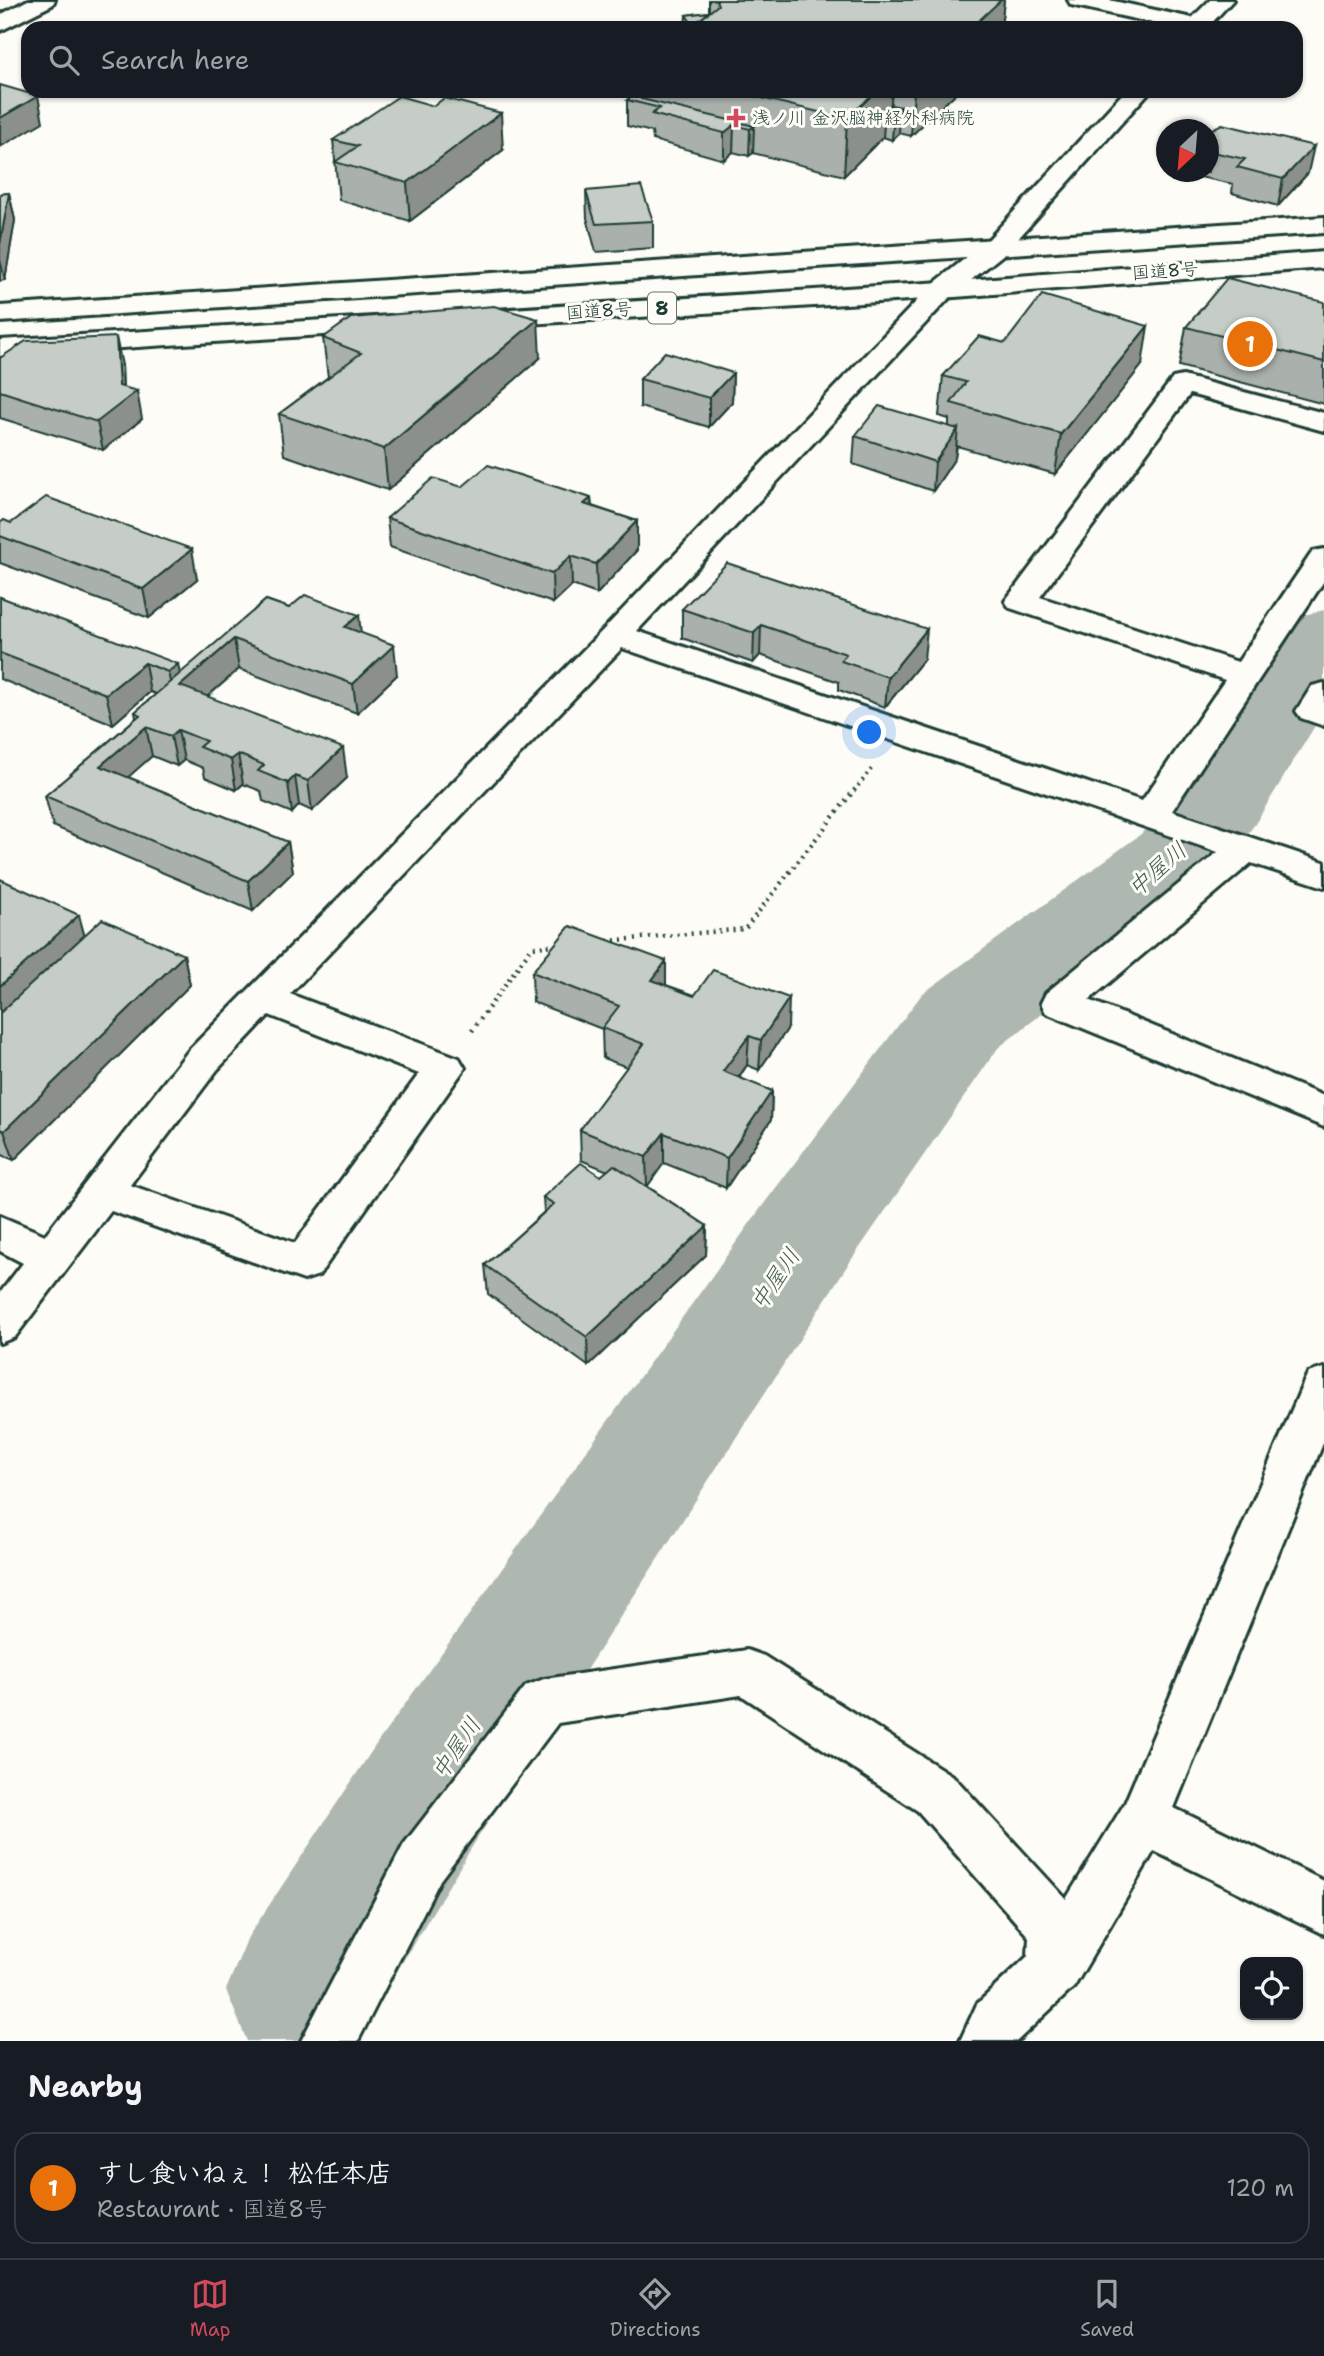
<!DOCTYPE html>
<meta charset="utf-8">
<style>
body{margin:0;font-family:"Shantell Sans","Klee One",sans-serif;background:#242831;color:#f1f3f6}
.controls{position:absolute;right:21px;bottom:21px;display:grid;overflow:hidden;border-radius:14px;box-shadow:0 2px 5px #0004}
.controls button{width:63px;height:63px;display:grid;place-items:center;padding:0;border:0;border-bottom:2px solid #363941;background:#171b24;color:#f1f3f6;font:35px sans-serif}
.compass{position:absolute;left:1156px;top:119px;width:63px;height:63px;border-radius:50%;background:#171b24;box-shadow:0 2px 5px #0004;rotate:206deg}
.you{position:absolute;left:870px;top:733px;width:24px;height:24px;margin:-18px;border:5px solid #fff;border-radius:50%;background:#1a73e8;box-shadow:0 0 0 10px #1a73e833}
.badge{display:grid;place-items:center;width:46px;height:46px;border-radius:50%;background:#d1495b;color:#fff;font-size:23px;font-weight:700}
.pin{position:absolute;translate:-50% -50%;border:4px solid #fff;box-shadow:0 2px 7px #0006}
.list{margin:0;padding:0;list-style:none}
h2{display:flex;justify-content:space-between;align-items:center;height:91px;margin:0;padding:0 28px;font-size:30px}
h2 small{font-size:23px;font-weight:400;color:#9ea1a6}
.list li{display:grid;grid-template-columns:46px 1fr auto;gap:21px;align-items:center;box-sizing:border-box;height:112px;margin:0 14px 14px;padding:0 14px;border:2px solid #363941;border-radius:21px}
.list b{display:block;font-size:26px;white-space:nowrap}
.list p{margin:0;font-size:23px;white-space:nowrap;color:#9ea1a6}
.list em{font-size:23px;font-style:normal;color:#9ea1a6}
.icon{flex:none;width:38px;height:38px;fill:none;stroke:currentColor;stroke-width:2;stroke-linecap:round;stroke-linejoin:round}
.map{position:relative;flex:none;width:1324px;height:2041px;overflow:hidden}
.search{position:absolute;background:#171b24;box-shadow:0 2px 5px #0004;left:21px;right:21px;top:21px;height:77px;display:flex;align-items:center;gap:18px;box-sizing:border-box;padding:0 24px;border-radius:21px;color:#9ea1a6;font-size:26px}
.sheet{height:217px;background:#171b24}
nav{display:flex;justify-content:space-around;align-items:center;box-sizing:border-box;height:98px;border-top:2px solid #363941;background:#171b24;font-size:19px;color:#9ea1a6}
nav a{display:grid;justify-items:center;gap:4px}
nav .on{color:#d1495b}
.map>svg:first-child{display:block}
</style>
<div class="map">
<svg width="1324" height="2041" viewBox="0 0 1324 2041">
<rect width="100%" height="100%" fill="#fdfcf7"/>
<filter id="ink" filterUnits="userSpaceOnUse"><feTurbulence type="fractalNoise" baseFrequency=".0143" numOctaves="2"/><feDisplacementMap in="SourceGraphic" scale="14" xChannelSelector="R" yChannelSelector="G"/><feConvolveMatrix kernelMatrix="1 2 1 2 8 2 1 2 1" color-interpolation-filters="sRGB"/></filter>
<g filter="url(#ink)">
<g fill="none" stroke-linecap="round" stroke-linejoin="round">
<path fill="#aeb8b1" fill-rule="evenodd" d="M1324,610V711L1255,824L1211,882L998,1048L845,1269L475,1842L355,2041H247L226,1990L248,1937L375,1746L763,1205L922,994L1141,834L1187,780L1292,618Z"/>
<defs>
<g id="minor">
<path d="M28,0H55L52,5L0,31V15Z"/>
<path d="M1068,0H1109L1192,18L1210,0H1233L1207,28H1176L1071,5Z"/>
<path d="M1125,91H1150L1005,253L951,296L637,631L1142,801L1225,680L1010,608L1005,601L1173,378L1183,376L1324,413V431L1190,394L1040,597L1238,662L1313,551L1324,549V581L1172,811L1324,862V887L1251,863L1089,1000L1324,1096V1127L1046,1013L1041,1003L1046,993L1218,852L622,648L290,994L459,1058L465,1068L319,1275L304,1280L111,1211L15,1337L0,1343V1293L23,1263L0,1251V1216L45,1235L189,1050L605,628L933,284L987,241ZM269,1015L419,1074L295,1243L130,1185L217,1070Z"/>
<path d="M1324,683V726L1301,718L1296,711L1312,686Z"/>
<path d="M1324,1368V1441L1174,1808L1324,1881V1934L1154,1851L1074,1987L1017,2041H960L977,2004L1028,1956L1029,1937L918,1811L741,1695L558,1723L440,1880L358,2041H301L404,1844L526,1686L544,1679L747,1650L764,1656L954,1777L1066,1899L1125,1803L1302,1386L1308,1373Z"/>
</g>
<g id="highway">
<path d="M1324,217V233L0,322V306Z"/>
<path d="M1324,252V268L942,298L478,327L468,325L464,319L468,313L478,311L942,282Z"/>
<path d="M390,316L400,318L404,324L400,330L0,356V340Z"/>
</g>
</defs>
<use href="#minor" stroke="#1f3d34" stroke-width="6"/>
<use href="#highway" stroke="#1f3d34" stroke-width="6"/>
<path stroke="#1f3d34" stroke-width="3.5" stroke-dasharray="2 4.5" stroke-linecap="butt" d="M854,791L873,767"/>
<g stroke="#1f3d34" stroke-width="4.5" stroke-dasharray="2 5" stroke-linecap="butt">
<path d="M607,941L745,929L855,789"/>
<path d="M472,1031L532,947L557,945"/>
</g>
<use href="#minor" fill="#fdfcf7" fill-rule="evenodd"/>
<use href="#highway" fill="#fdfcf7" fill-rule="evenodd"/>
</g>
<g fill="#aab0ab" stroke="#1f3d34" stroke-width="2">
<path d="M709,0H1004L1001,28H685L686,15L709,12Z"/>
<path d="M638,91H958L911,136L899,133L892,140L883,137L844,176L753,153L749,156L733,152L724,160L653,140L652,132L627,126V100Z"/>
<path d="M1208,131L1308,173L1278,206L1232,193L1233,184L1176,172H1208Z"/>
<path d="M333,140L503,150L410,221L339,200Z"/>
<path d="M586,191L653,221V248L596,252L587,218Z"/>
<path d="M9,193L15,220L5,280L0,281V194Z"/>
<path d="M1324,302V404L1179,366L1186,327Z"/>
<path d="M323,338L540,358L388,490L284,455L279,414L328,377Z"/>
<path d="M1005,343L1142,365L1055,474L957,446L955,458L933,491L853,464L855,436L949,426V419L939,416L943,376Z"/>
<path d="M0,358L122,365L123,387L142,419L103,450L0,418Z"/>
<path d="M733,373L732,402L709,427L640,407V379Z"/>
<path d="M462,487L591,498L592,506L637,521V550L597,594L572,585L553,603L390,547L387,518Z"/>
<path d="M0,523H11L197,579L149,618L0,563Z"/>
<path d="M0,597L180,674L266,600L361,633L397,675L357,713L239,669L207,697L347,778L312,811L299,805L292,813L263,801L261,791L243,784L236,790L205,777L203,768L184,760L177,766L152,756L128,777L288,842L293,872L253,911L53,826L45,796L136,718L135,712L156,694L150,692L113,724L0,679Z"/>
<path d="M682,609L924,659L885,707L839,690V682L760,655L753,663L682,638Z"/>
<path d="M0,879L84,935L184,955L190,985L14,1160L0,1154Z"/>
<path d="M666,961V985L788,1028L759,1070L747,1065L739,1078L772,1091L771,1120L726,1188L664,1163L647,1186L707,1226L706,1255L588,1366L488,1294L485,1265L544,1212L543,1197L601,1176L608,1171L581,1160L580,1130L627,1067L603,1058L602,1029L533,1002L532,972Z"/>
</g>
<g fill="#8b908b" stroke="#1f3d34" stroke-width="2">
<path d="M977,0H1004L1001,28H971Z"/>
<path d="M876,91H892L890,112L885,111L883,137L844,176L847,119Z"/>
<path d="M914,91H958L911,136Z"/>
<path d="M38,96L43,122L0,147V118Z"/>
<path d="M901,107L899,133L892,140L894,113Z"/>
<path d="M501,113L503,150L410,221L407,183Z"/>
<path d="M734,125L733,152L724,160V133Z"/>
<path d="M754,126L753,153L749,156L750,129Z"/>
<path d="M1314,146L1308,173L1278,206L1283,179Z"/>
<path d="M9,193L15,220L5,280L0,260V244Z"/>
<path d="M538,319L540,358L388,490L384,449Z"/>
<path d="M1148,326L1142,365L1055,474L1061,434Z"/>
<path d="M116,337L122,365L123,401L137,391L142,419L103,450L97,422L119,386Z"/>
<path d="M733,373L732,402L709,427V398Z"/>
<path d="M958,429L955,458L933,491L935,462Z"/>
<path d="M591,498L592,527L584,504Z"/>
<path d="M637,521V550L597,594L596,564Z"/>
<path d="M192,549L197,579L149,618L143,589Z"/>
<path d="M571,556L572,585L553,603L552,574Z"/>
<path d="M359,615L362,644L345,627Z"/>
<path d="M761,625L760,655L753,663L754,633Z"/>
<path d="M927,629L924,659L885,707L888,677Z"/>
<path d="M234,639L239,669L185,716L174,701L168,672L178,664L182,684Z"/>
<path d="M394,645L397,675L357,713L353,684Z"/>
<path d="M145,663L150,692L113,724L106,694Z"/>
<path d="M146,727L152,756L107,796L100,766Z"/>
<path d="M178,730L184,760L177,766L171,736Z"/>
<path d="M343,748L347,778L312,811L308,781Z"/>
<path d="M238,754L243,784L236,790L231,760Z"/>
<path d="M295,776L299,805L292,813L288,783Z"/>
<path d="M288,842L293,872L253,911L248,881Z"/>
<path d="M79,915L87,945L0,1024V986Z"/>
<path d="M184,955L190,985L14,1160L4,1131Z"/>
<path d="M666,961V991L652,980Z"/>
<path d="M789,998L788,1028L759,1070L761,1040Z"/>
<path d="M749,1036L747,1065L722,1101L723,1071Z"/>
<path d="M772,1091L771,1120L726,1188L727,1158Z"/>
<path d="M664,1133V1163L647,1187L646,1157Z"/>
<path d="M707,1226L706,1255L588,1366L587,1337Z"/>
</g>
<g fill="#c6cdc7" stroke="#1f3d34" stroke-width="2">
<path d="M716,0H1001L971,28H690L718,5Z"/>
<path d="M709,12L693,25L686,15Z"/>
<path d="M0,85L38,96L0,118Z"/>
<path d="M638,91H641V99L754,126L750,129L734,125L724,133L652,114L660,108L627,100Z"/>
<path d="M733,91H876L847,119Z"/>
<path d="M399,96L434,106L444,98L501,113L407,183L335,162L358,146L333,140Z"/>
<path d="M891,105L901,107L894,113L885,111Z"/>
<path d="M1222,124L1314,146L1283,179L1237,167L1245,159L1208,151V131Z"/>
<path d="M641,186L653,221L596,224L586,191Z"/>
<path d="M9,193L0,244V194Z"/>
<path d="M1227,278L1324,302V362L1186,327Z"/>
<path d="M1042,295L1148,326L1061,434L951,403L966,382L943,376L979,336L1005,343Z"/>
<path d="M494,306L538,319L384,449L279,414L361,353L323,338L351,318Z"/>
<path d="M116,337L119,386L137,391L97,422L0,391V358L26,341Z"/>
<path d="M665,352L733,373L709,398L640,379Z"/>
<path d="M879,406L958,429L935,462L855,436Z"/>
<path d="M488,465L591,498L584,504L637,521L596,564L571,556L552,574L387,518L433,478L462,487Z"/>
<path d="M46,497L192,549L143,589L0,536V523L4,520L11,523Z"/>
<path d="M727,563L927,629L888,677L841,661L846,654L761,625L754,633L682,609Z"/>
<path d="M305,595L359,615L345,627L394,645L353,684L234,639L180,686L343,748L308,781L295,776L288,783L258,771L264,765L238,754L231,760L199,747L206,741L178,730L171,736L146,727L100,766L288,842L248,881L45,796L140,715L135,712L266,600L289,608Z"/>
<path d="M0,597L178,664L168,672L145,663L106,694L0,653Z"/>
<path d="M0,879L79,915L0,986Z"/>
<path d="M102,919L184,955L4,1131L0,1129V1013Z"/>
<path d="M570,926L666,961L652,980L694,996L713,970L789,998L761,1040L749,1036L723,1071L772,1091L727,1158L664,1133L646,1157L580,1130L644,1044L602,1028L619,1006L532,972Z"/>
<path d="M581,1163L601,1176L614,1165L707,1226L587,1337L485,1265L554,1204L543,1197Z"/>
</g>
</g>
<path fill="#d1495b" stroke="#fdfcf7" stroke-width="2.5" d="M732.5 107.5h7v7h7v7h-7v7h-7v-7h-7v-7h7z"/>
<g text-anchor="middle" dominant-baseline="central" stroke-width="6" stroke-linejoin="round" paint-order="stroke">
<g font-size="18" fill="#1f3d34" stroke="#fdfcf7" text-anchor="start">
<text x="752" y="118">浅ノ川 金沢脳神経外科病院</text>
</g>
<g font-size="18" fill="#1f3d34" stroke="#fdfcf7">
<text transform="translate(1165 271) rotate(-4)">国道8号</text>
<text transform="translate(599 311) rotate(-4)">国道8号</text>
</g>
<rect fill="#fdfcf7" stroke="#62766e" stroke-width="2" x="648" y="292.5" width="28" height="31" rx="5"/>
<g font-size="19" font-weight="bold" fill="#1f3d34">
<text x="662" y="308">8</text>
</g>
<g font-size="23" font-style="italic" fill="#435c53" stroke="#fdfcf7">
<text transform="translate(1157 869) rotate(-41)">中屋川</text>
<text transform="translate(775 1279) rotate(-56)">中屋川</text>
<text transform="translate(456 1748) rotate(-56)">中屋川</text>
</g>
</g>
</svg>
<div class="controls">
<button><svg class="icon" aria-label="locate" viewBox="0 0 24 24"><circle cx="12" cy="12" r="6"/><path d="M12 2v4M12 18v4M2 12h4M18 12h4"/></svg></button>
</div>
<svg class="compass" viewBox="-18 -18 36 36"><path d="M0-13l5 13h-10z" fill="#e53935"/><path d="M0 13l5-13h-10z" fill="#9ea1a6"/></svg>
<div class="you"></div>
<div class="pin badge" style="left:1250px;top:344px;background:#e8710a">1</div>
<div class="search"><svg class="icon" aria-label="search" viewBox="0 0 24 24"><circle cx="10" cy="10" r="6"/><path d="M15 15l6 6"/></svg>Search here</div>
</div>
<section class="sheet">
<h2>Nearby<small></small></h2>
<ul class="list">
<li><span class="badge" style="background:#e8710a">1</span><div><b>すし食いねぇ！ 松任本店</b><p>Restaurant · 国道8号</p></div><em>120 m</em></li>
</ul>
</section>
<nav>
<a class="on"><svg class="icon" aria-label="map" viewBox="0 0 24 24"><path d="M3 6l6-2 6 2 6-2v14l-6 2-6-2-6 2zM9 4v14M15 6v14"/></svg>Map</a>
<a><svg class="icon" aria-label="directions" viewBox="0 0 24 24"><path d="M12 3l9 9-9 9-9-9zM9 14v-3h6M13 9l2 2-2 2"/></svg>Directions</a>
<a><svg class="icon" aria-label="saved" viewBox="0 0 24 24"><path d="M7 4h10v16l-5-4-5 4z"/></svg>Saved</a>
</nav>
